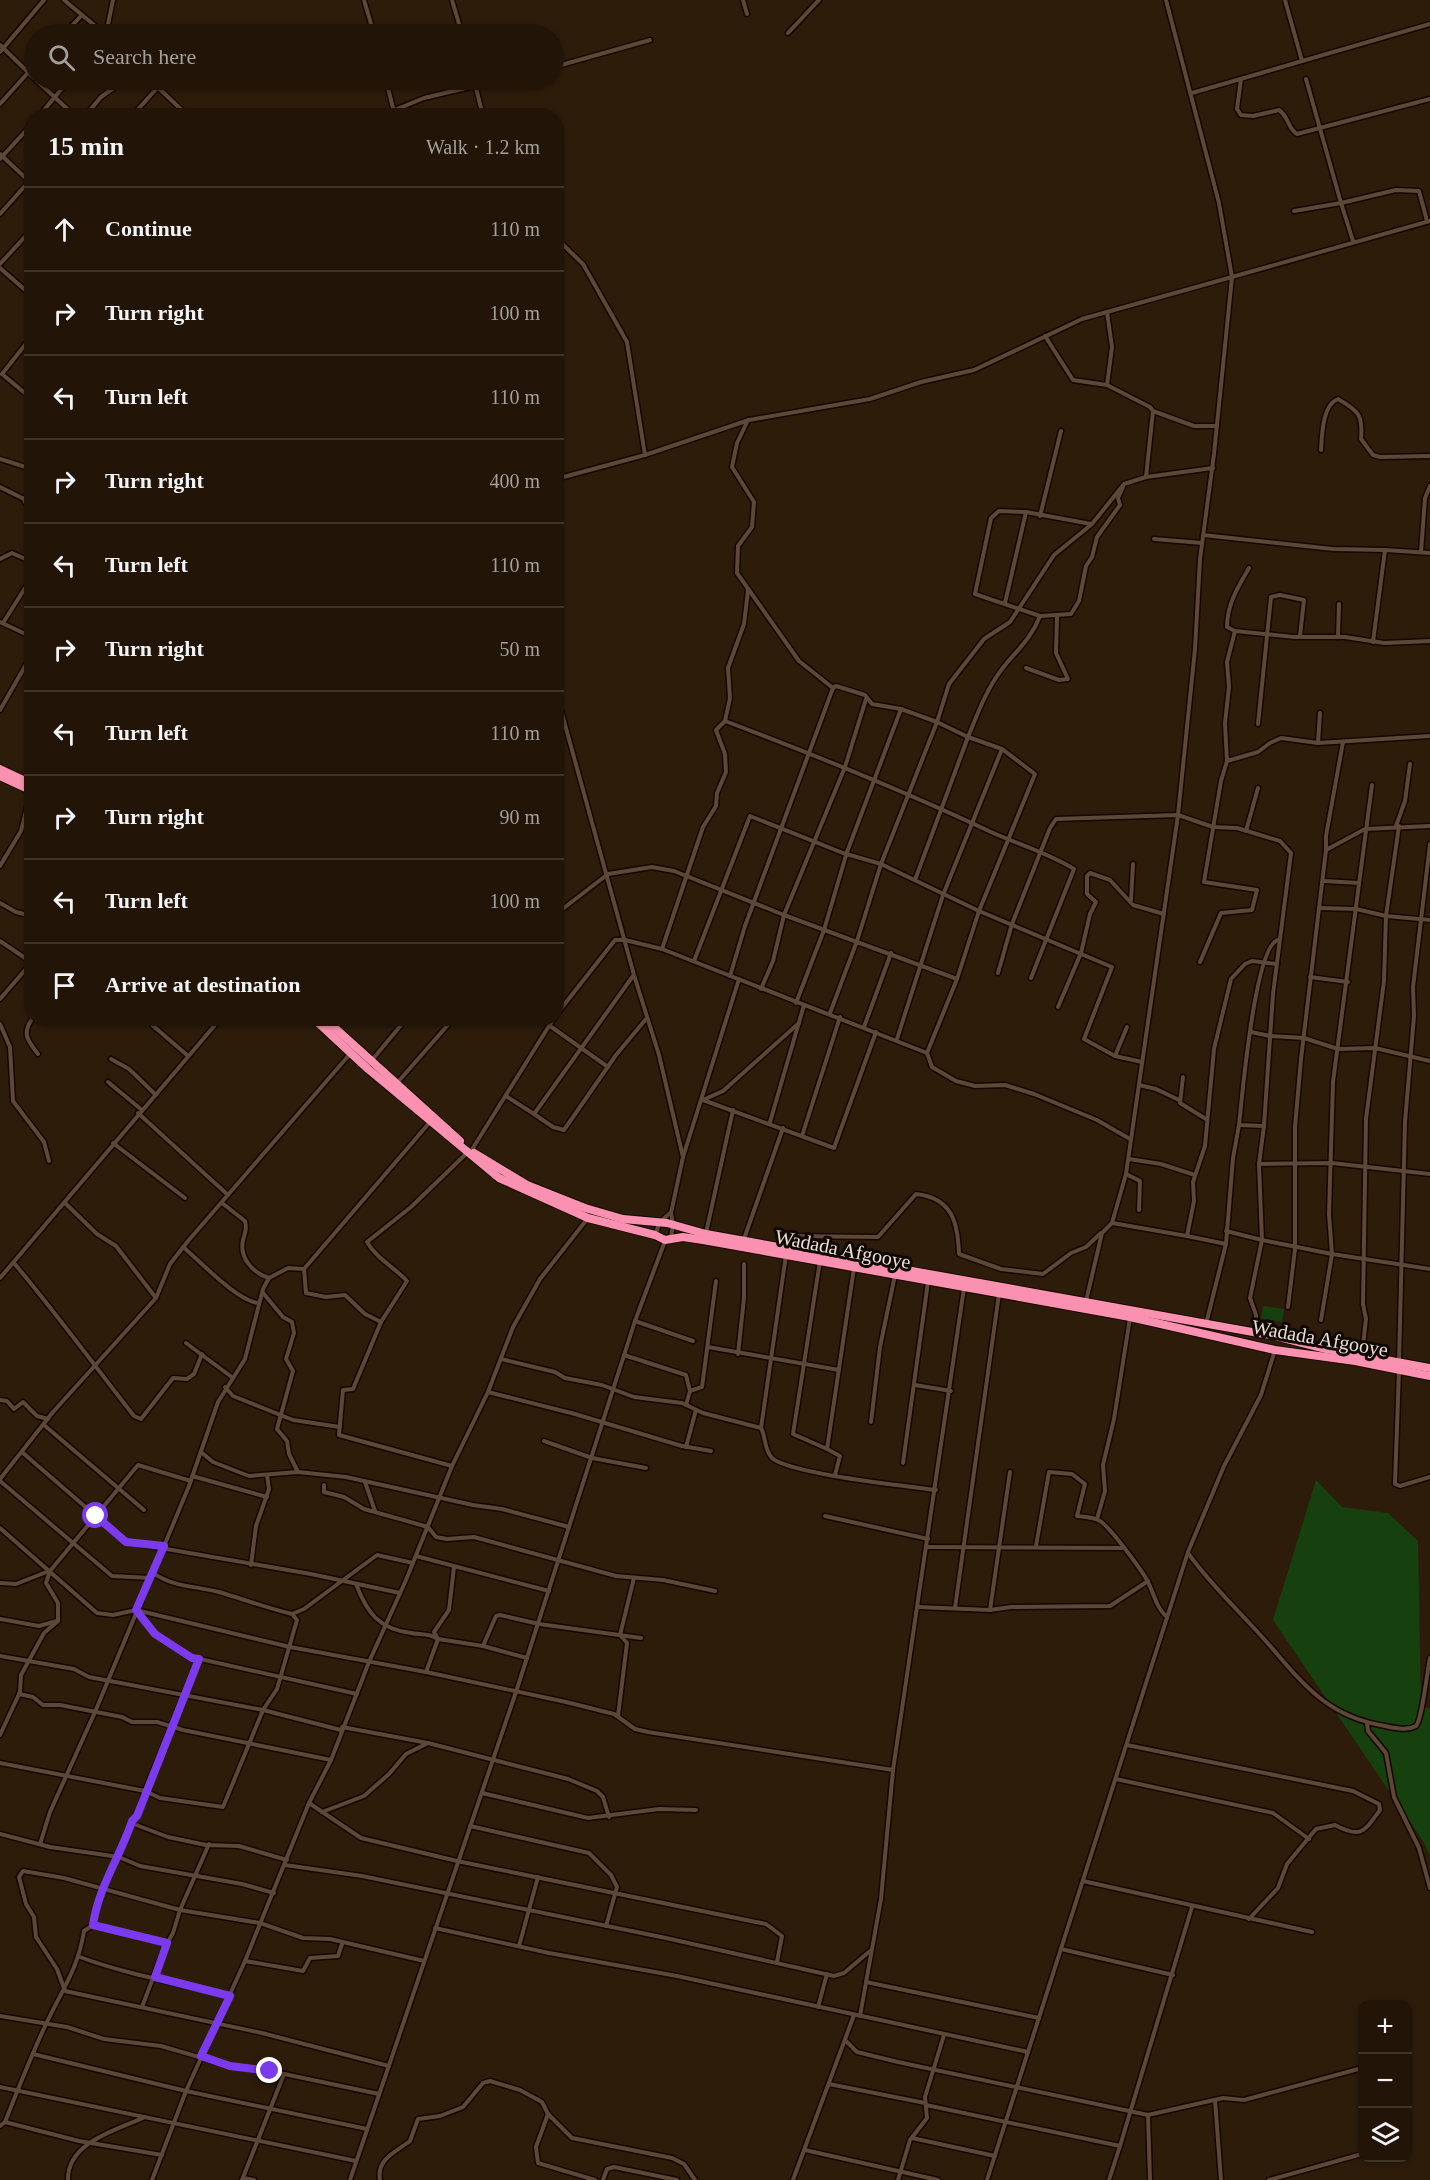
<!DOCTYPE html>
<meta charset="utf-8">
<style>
body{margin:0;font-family:Georgia,serif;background:#2e2216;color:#f1f3f6}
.controls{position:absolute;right:18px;bottom:18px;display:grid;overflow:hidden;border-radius:12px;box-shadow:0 2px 4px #0004}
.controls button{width:54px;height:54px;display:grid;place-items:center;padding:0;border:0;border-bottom:2px solid #3f3429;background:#221508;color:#f1f3f6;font:30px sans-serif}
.stop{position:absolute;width:18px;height:18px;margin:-14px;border:4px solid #7c3aed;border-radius:50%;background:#fff}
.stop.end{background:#7c3aed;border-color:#fff;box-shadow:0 2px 6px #0008}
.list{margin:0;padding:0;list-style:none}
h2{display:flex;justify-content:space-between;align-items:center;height:78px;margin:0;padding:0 24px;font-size:26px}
h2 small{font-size:20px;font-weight:400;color:#a29f9c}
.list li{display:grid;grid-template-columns:39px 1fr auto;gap:18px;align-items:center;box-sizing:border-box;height:84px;padding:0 24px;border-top:2px solid #3f3429}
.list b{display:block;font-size:22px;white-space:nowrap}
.list em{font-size:20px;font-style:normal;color:#a29f9c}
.icon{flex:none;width:33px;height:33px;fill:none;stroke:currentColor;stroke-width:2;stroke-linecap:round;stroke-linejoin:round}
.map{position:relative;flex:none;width:1430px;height:2180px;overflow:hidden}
.search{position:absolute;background:#221508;box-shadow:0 2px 4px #0004;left:24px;top:24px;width:540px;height:66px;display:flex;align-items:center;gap:15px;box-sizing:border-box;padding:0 21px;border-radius:33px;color:#a29f9c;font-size:22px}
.panel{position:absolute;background:#221508;box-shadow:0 2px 4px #0004;left:24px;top:108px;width:540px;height:918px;border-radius:24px}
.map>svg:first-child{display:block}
</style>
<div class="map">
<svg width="1430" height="2180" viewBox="0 0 1430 2180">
<rect width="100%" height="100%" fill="#2e1c0b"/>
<g fill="#16400d">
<path d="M1263,1306L1284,1309L1282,1322L1261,1318Z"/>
<path d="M1316,1480L1342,1507L1388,1513L1418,1541L1421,1707L1430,1708V1856L1423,1841L1273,1620Z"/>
</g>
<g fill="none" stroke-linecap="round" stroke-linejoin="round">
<defs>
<g id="street">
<path d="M64,0L105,34"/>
<path d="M364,0L374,34"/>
<path d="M452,0L462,34"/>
<path d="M743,0L747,14"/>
<path d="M1166,0L1219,203L1232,277L1430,221"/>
<path d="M1285,0L1302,61"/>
<path d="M788,33L819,0"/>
<path d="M64,34L81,16"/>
<path d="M106,34L113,0"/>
<path d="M0,45L34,78"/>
<path d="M0,52L44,0"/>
<path d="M554,67L650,40"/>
<path d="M1241,79L1237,109L1241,115L1253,116L1279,110C1289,117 1288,129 1297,134L1430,99"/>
<path d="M1306,79L1341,203L1396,190L1419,191L1427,221"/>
<path d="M36,80L75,116"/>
<path d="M150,80L185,113L182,116"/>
<path d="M386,80L395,116"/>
<path d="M474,80L483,116"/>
<path d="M1192,93L1430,24"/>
<path d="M0,104L34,66"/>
<path d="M39,116L69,80"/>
<path d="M85,116L101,97L125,80"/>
<path d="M132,116L158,87"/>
<path d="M380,116L424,98L500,80"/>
<path d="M0,154L32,184"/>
<path d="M0,159L32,124"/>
<path d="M1294,211L1341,203L1353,241"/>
<path d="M0,214L32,178"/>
<path d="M556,238L583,264L627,342L645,455"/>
<path d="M0,264L32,229"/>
<path d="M0,268L32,296"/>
<path d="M1107,312L1112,347L1107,385"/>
<path d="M1045,336L1073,380L1107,385L1150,407L1153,411L1146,477"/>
<path d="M2,374L32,336"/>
<path d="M2,374L32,399"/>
<path d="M1153,411L1194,426H1217"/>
<path d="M748,420L737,443L732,467L754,502L752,527L738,546L737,573L799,661L833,688L836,686L865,695L872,704L901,709"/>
<path d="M1321,450C1322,436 1322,405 1338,399C1359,411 1363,415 1361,439L1373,455L1380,457L1430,456"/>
<path d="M0,459L32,469"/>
<path d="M556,479L645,455L749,420L870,399L921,382L974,370L1082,319L1232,277L1214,454L1200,559L1195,649L1178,815L1126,1174L1112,1223L1102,1233L1086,1301"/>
<path d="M0,487L22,498H32"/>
<path d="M23,498L32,515"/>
<path d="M1040,516L1061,431"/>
<path d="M1203,535L1333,549L1385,550"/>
<path d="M1154,539L1202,543"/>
<path d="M1421,552L1425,498L1430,486"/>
<path d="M0,559L12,553L32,562"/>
<path d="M1249,568C1238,587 1227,604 1227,627L1235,631L1294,637H1345L1384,643L1430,641"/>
<path d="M1005,603L1026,512"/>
<path d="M1040,616L975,594L991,518L999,511L1026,512L1091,524"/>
<path d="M0,622L32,637"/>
<path d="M3,623L32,577"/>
<path d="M1338,637L1339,604"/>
<path d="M1373,642L1385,550L1430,553"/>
<path d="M1026,668L1059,680L1068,679L1056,653L1057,617"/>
<path d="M556,692L634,975L659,1055L683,1157"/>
<path d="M0,710L32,654"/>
<path d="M725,721C815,755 904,791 991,832C1020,845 1048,853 1074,869L1031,978"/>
<path d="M1258,724L1271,597L1280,595L1304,600L1300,636"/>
<path d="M1318,743L1320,713"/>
<path d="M1227,761L1258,752L1270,743L1281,738L1318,743L1430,736"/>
<path d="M1372,785L1333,1082L1329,1214L1332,1254L1430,1269"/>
<path d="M1396,826L1405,801L1410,764"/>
<path d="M1246,831L1258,788"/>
<path d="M1326,850V836L1343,742"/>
<path d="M0,866L21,831L31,791"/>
<path d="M1324,881L1359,883"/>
<path d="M1131,900L1133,864"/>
<path d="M0,903L16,912L32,916"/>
<path d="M1319,908L1356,909L1386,916L1430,920"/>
<path d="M556,914L608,874L652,867L674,871L784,915L957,979L927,1053L662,949L625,940H615L556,1015"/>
<path d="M0,941L31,962"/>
<path d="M662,949L703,827L716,806L717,793L726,772L725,754L716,730L725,721L730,698L728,668L744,624L748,591"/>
<path d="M694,961L750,816L843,853L881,864L979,911L1112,967L1084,1039L1115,1056L1142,1062"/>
<path d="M1200,962L1221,913L1252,910L1257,890L1204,882L1221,781L1227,761L1225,723L1229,687L1227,662L1235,631"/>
<path d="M998,973L1012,924L1050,828L1056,819L1178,815L1213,827L1237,828L1280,841L1291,853L1273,994L1264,1126"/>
<path d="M730,976L745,926L833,688"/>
<path d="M1310,977L1348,982"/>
<path d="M957,979L979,911L1035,774L1002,749"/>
<path d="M761,989L773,961L784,915L845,767L866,699"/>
<path d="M0,999L32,962"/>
<path d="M796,1003L824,930L847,852L901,709L937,722L949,684L984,639L1010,622L1054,555L1092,524L1124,484L1146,477L1213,468"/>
<path d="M1058,1007L1081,953L1090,914L1096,902L1087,894V876L1090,873L1110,880L1133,905L1164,914"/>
<path d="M830,1013L857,941L881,864L937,722L968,737L915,880"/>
<path d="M33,1018C21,1033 28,1041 38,1054"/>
<path d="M144,1018L187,1055"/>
<path d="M799,1023L723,1091L703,1100L834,1148L876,1032"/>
<path d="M0,1024L10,1047L13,1101L44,1142L49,1161"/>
<path d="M550,1026L608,1067"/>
<path d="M864,1027L891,953"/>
<path d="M1251,1032L1270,1036L1304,1038L1338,1049L1375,1048L1430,1061"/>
<path d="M897,1039L943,895L1002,749L968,737C978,713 986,690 1002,669C1016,651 1032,638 1040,616L1071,614L1079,601L1086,566L1092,557L1097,537L1120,505L1118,498L1123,487"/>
<path d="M927,1053L932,1067L956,1081L975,1086L1005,1085L1034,1094L1097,1120L1130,1139"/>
<path d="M1115,1056L1127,1027"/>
<path d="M111,1059L129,1069L156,1095"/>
<path d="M372,1060L407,1018"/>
<path d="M1183,1077L1180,1103L1206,1119"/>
<path d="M108,1082L142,1110"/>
<path d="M397,1083L454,1018"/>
<path d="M1139,1085L1156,1089L1179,1100"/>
<path d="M506,1096L534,1114L633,976"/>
<path d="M138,1113L228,1195"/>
<path d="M534,1114L553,1127L564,1130L616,1055L646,1019"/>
<path d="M770,1122L804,1005"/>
<path d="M802,1136L840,1017"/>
<path d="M113,1143L185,1198"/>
<path d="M471,1151L554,1018"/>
<path d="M1129,1159L1161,1164L1195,1175"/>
<path d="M1259,1164L1332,1163L1430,1174"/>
<path d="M1126,1174L1140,1181L1139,1210"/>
<path d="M65,1203L97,1234L116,1246L156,1298"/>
<path d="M222,1203L245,1221C247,1230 245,1232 243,1240C239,1258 253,1273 269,1278"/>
<path d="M1112,1223L1187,1236"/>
<path d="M1226,1231L1262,1240L1259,1164L1264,1126L1239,1125C1242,1098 1255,945 1278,940"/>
<path d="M706,1233L733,1110"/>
<path d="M655,1235L660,1222L670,1213"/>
<path d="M671,1238L673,1224L671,1213L683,1157L739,979"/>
<path d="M744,1239L783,1128"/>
<path d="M1226,1244L1187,1236L1194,1201L1193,1182L1205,1146L1214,1049L1231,979L1245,964L1252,961L1277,964"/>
<path d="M183,1247C200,1261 238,1302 259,1303"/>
<path d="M787,1247L789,1236L878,1237L916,1194C952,1198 958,1222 959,1254L1001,1269L1043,1274L1071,1253L1086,1247L1101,1233"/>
<path d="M820,1261L793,1434L827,1449"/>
<path d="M14,1263C56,1313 94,1365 134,1416L141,1419L173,1378L187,1379L194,1374L202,1354"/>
<path d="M304,1269L430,1122"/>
<path d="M0,1278L221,1018"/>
<path d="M263,1293L283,1317L292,1322L294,1333L286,1359L293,1371L277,1429L287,1441L289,1454L298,1472"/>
<path d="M1288,1307L1295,1249V1127L1301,1059L1326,850L1365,829L1430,826"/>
<path d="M635,1321L693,1341"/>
<path d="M381,1322L407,1281C394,1267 377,1259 367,1242L411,1207L467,1153"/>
<path d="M1206,1324L1226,1244L1233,1158L1239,1125"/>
<path d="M1256,1333V1315L1250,1298L1262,1240L1332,1254L1321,1320"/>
<path d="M186,1343L233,1378"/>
<path d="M708,1347L839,1370"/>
<path d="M738,1354L744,1298V1264"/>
<path d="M1362,1354L1366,1319L1363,1304L1366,1119L1384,981L1386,916L1399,826"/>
<path d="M624,1355L686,1375L690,1391L686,1405"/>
<path d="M501,1359L555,1372L565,1378L602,1385L634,1397L682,1403L703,1413L761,1428C766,1437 764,1450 772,1458C790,1474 907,1486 936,1490"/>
<path d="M1399,1362L1405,1122L1414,1016L1413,987L1430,844"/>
<path d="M1399,1370L1395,1484L1400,1486L1430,1477"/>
<path d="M915,1385L951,1391"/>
<path d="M225,1387L233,1396L293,1420L340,1427"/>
<path d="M690,1391L702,1387L716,1281"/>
<path d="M488,1392L575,1414L682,1446L711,1451"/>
<path d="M0,1400L7,1401L14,1409L23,1402L37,1416L48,1419"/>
<path d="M871,1422L880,1347L895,1275"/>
<path d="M44,1425L144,1510"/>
<path d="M761,1428L786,1255"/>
<path d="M544,1441L592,1458L646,1468"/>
<path d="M686,1447L696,1410"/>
<path d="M201,1452L213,1462L249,1476L298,1472L346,1477L473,1505L502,1509L569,1527"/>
<path d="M23,1453L126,1542L311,1574L400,1593"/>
<path d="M903,1463L928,1282"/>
<path d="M835,1475L840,1456L827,1449L854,1268"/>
<path d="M192,1476L267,1497"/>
<path d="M0,1479L53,1412L156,1298L170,1264L188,1241L350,1054"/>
<path d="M0,1481L112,1576L150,1578"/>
<path d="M365,1482L375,1511"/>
<path d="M324,1485V1492L344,1497L364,1509L428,1527L436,1537L447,1539L474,1537L616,1576L663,1580L715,1591"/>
<path d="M825,1516L928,1539"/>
<path d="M1097,1519L1105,1491L1103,1465L1114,1419L1130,1318"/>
<path d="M0,1528L97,1613L113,1615L136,1610L290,1647L426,1672L566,1702L614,1714L635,1729L648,1732L893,1770"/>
<path d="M1036,1546L1049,1472L1072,1474L1085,1484L1077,1516C1084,1517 1093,1517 1100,1521C1110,1527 1140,1568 1147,1580C1154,1593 1156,1608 1167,1617"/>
<path d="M927,1547L1122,1548"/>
<path d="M1188,1553C1207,1580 1230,1602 1252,1626C1296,1672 1317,1715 1385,1726C1395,1728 1407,1731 1416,1726C1422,1720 1427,1672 1430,1658"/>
<path d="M416,1556L549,1591"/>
<path d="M251,1565L256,1526L269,1489L267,1475"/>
<path d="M0,1583L16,1584L49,1571"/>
<path d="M356,1584C367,1613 379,1629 411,1633C420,1635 429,1633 438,1639L483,1646L527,1658"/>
<path d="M918,1607L990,1610L1011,1607L1110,1606L1148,1581"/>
<path d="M955,1608L999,1294"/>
<path d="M990,1610L1010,1472"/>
<path d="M292,1614L304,1609L377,1555L413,1563"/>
<path d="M0,1619L39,1626L57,1621"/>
<path d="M483,1646L496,1616L500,1615L539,1624L641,1638"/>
<path d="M0,1656L74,1669L89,1677L263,1710L341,1730"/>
<path d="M200,1659L357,1694"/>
<path d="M426,1672L438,1639L434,1632L449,1610L454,1567"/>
<path d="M19,1694L33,1697L43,1705H60L122,1717L132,1722H157L183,1730L331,1760"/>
<path d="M618,1716L627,1643L620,1635L634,1578"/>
<path d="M1367,1723L1368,1731L1386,1753L1394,1797L1419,1848L1430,1888"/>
<path d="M342,1727L428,1743L568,1779L597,1791L603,1797L609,1817"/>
<path d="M0,1735L20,1692L21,1675L44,1633L58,1621V1603L46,1583L50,1571L138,1465L191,1481"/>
<path d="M1127,1745L1353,1791L1379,1804L1380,1810C1364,1832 1361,1839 1335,1825L1316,1829L1287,1864L1278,1888L1249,1919"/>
<path d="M0,1763L145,1791L160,1798L223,1807L263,1710L277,1689L297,1620L292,1614C267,1608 243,1599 219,1592C196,1586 171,1587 152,1572"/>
<path d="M1116,1779L1273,1813L1309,1839"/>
<path d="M482,1793L588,1818L659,1809L696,1810"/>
<path d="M309,1803L361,1838L457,1861L766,1924L782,1936L777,1962"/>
<path d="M322,1812L364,1796L389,1774L406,1754L428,1743"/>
<path d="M131,1823L168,1837L206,1845L239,1846L287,1860"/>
<path d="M470,1826L589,1853L611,1875L617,1887L606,1926"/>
<path d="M0,1834L50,1847L119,1857L140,1866L242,1884L274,1893"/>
<path d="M40,1844L50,1812L95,1712L189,1486L218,1402L245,1359L263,1289L269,1278L288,1268L304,1269L306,1293L326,1297L345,1295L365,1314L381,1322L353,1389L343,1390L339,1435L452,1466"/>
<path d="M285,1865L362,1876L666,1938L834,1976L844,1973L870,1951"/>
<path d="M1083,1881L1312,1932"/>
<path d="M93,1925L167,1943"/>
<path d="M435,1928L549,1953L677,1976L1028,2052"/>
<path d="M519,1946L538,1877"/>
<path d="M1061,1949L1173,1975"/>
<path d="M80,1957C128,1975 179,1983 230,1996"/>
<path d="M245,1961L303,1971L310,1958L338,1956L342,1944"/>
<path d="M866,1982L1039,2018"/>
<path d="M142,2007L164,1949L173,1933L180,1910L209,1844"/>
<path d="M818,2007L827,1974"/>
<path d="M0,2016L67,2027L104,2039L161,2046L230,2066L270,2071L379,2094"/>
<path d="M860,2016L881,1899L893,1770L964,1288"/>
<path d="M845,2040L857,2052L898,2062L1148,2115L1223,2098L1244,2100L1362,2068"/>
<path d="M33,2054L186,2091L367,2129"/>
<path d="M389,2066L262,2033L65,1991L57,1969L36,1937L34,1917L26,1904L19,1877L23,1871L64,1878L180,1910L260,1923L303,1938L330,1939L424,1961"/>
<path d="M829,2084L925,2103"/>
<path d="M0,2087L356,2161"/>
<path d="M1215,2100L1221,2180"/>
<path d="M926,2105L1120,2146L1109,2180"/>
<path d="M548,2114L536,2147L538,2163L595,2180"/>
<path d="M1148,2115L1150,2180"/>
<path d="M5,2122C18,2089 31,2056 46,2024C62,1990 78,1969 84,1931L93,1925C98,1888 121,1855 132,1821L137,1817L145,1791L199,1659L192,1658L155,1634L137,1610"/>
<path d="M0,2126L5,2122L79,2141L162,2155"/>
<path d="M912,2138L995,2156"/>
<path d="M1120,2146L1192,1907"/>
<path d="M805,2150L938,2180"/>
<path d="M243,2178L254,2180"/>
<path d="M68,2180C67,2142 117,2130 145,2117"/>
<path d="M152,2180L186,2091L245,1961L309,1803L331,1760L369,1662L406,1580L452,1466L488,1392L513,1327L540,1279L588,1218"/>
<path d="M242,2180L284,2074"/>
<path d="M350,2180L516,1692L635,1321L665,1241"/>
<path d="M380,2180C376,2159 397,2151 410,2141L418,2119L440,2116L463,2107L483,2083L490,2081L520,2090L542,2102L548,2114L572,2138L672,2158L684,2164L695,2180"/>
<path d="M603,2180L607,2169L614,2167L677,2180"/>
<path d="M793,2180L854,2015"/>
<path d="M898,2180L910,2140L927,2118L925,2097L944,2035"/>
<path d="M987,2180L1188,1552L1224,1466L1261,1395L1275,1350"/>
<path d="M1269,2180L1362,2154"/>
</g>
<g id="highway">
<path d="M0,769L32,784"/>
<path d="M0,776L32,791"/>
<path d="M313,1018L368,1069L499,1178L588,1218L655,1235L665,1240L683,1237L703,1240L1130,1317L1275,1350L1355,1361L1430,1376"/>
<path d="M324,1018L460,1141"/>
<path d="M474,1153L527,1185L585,1208L623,1219L667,1223L706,1234L1275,1336L1326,1349L1430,1368"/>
</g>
</defs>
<use href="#street" stroke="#160600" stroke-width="7"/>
<use href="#highway" stroke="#160600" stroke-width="10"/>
<use href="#street" stroke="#5d4736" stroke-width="4"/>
<use href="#highway" stroke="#fa91b0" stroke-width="8"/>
</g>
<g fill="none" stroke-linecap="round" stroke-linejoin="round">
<path stroke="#7c3aed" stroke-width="8" d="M96,1516L126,1542L164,1546L136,1610L155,1634L192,1658L199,1659L137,1816L132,1821C121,1855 98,1888 93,1925L167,1943L155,1977L230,1996L201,2056L230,2066L270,2071"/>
</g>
<g text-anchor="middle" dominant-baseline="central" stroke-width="6" stroke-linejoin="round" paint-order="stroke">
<g font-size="20" fill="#ebded3" stroke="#100803">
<text transform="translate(843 1249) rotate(11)">Wadada Afgooye</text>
<text transform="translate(1320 1338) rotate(10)">Wadada Afgooye</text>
</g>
</g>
</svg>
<div class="controls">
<button>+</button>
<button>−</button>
<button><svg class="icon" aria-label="layers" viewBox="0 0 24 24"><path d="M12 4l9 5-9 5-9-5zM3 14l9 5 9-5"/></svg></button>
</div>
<div class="stop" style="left:96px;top:1516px"></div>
<div class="stop end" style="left:270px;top:2071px"></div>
<div class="search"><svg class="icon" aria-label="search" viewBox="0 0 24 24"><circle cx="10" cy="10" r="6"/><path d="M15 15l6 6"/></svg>Search here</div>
<section class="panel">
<h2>15 min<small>Walk · 1.2 km</small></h2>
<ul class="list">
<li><svg class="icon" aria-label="ahead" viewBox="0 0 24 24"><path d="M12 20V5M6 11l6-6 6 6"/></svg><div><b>Continue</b></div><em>110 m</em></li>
<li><svg class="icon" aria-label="right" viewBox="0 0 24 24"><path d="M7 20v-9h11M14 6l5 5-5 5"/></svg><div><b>Turn right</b></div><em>100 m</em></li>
<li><svg class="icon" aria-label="left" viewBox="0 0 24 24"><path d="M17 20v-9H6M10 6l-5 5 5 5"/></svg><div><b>Turn left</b></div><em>110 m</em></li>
<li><svg class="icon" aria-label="right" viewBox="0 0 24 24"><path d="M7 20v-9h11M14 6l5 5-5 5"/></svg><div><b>Turn right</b></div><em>400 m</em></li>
<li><svg class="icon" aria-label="left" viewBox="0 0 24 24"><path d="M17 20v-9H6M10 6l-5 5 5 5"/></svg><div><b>Turn left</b></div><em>110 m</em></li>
<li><svg class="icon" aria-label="right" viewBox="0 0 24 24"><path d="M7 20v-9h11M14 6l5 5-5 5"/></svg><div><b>Turn right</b></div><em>50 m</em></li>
<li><svg class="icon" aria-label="left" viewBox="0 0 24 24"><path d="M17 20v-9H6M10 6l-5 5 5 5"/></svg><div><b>Turn left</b></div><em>110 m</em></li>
<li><svg class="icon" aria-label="right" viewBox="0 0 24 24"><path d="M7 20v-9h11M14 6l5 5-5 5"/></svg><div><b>Turn right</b></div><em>90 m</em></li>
<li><svg class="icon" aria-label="left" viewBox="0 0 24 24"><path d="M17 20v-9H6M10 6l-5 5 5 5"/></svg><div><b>Turn left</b></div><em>100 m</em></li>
<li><svg class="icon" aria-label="arrive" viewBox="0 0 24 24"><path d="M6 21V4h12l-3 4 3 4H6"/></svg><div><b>Arrive at destination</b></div></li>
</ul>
</section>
</div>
